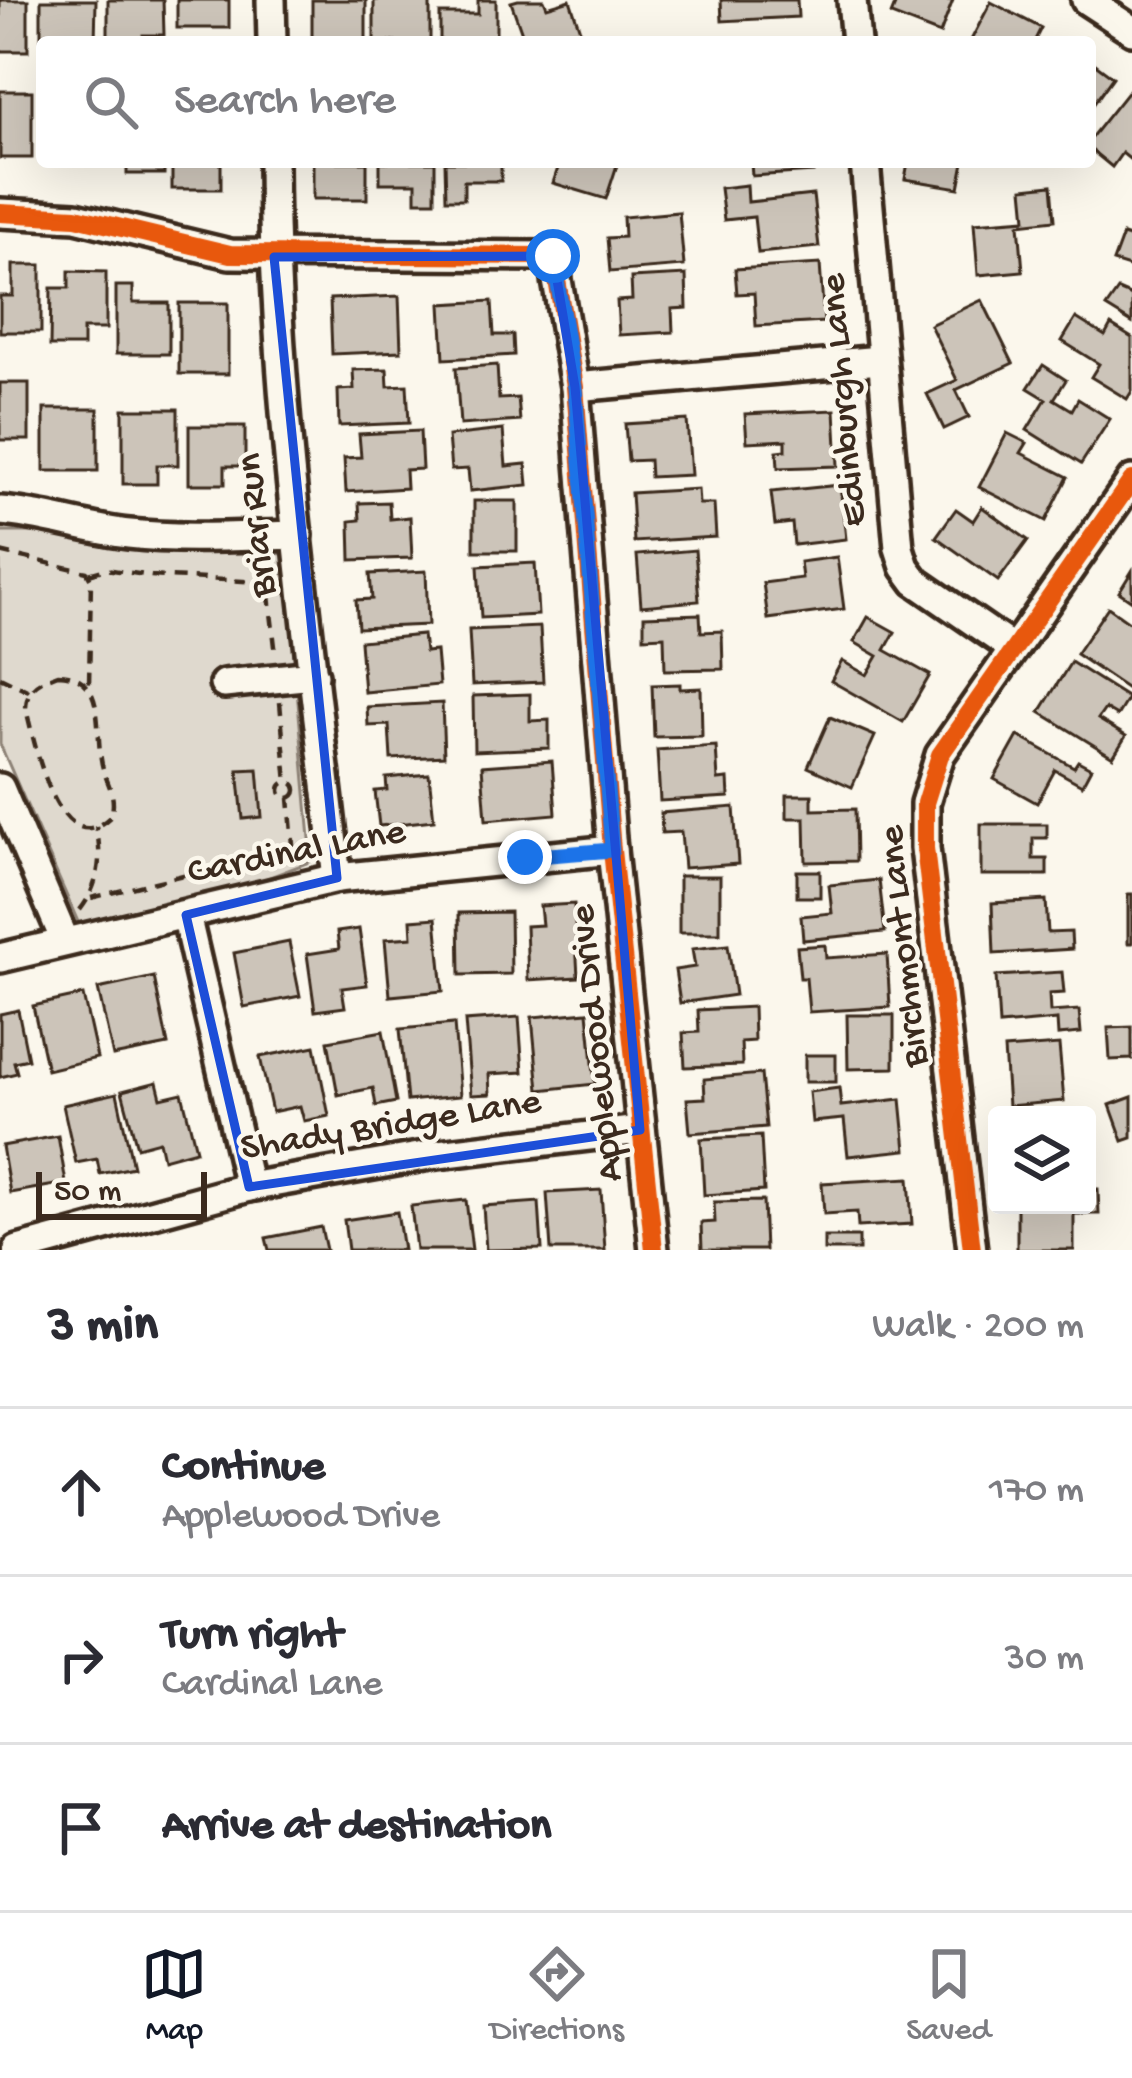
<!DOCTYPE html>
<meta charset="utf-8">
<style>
body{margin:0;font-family:"Gochi Hand",sans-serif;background:#f7f7f7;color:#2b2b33}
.controls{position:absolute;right:36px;bottom:36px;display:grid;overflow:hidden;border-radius:12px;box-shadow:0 12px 48px #0002}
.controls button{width:108px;height:108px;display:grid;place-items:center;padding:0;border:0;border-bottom:3px solid #e1e1e2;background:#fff;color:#2b2b33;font:60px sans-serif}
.scale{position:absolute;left:36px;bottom:30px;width:171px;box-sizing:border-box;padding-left:12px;border:6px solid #3b2a1e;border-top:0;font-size:33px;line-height:42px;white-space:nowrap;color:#3b2a1e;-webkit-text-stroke:9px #fbf7ec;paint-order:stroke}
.stop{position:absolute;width:36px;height:36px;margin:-27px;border:9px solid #1a73e8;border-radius:50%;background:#fff}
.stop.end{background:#1a73e8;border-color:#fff;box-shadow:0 3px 12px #0008}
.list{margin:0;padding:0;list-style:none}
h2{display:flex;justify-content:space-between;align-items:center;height:156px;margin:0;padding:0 48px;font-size:51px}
h2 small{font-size:39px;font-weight:400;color:#7c7c81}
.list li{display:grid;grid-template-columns:78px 1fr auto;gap:36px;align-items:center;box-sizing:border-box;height:168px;padding:0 48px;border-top:3px solid #e1e1e2}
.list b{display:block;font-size:45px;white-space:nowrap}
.list p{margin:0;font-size:39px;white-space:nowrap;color:#7c7c81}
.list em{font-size:39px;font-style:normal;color:#7c7c81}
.icon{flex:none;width:66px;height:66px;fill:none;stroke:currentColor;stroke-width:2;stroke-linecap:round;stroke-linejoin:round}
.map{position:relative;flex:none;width:1132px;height:1250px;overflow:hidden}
.search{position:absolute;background:#fff;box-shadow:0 12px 48px #0002;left:36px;right:36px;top:36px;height:132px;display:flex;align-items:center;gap:30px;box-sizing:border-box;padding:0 42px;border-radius:12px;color:#7c7c81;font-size:45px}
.sheet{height:660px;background:#fff}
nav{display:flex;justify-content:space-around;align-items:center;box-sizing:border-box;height:168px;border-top:3px solid #e1e1e2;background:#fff;font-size:33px;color:#7c7c81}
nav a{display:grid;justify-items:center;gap:6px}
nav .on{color:#111827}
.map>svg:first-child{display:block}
</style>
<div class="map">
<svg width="1132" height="1250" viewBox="0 0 1132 1250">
<rect width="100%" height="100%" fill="#fbf7ec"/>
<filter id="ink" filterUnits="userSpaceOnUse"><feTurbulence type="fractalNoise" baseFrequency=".00833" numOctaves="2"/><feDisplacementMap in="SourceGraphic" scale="24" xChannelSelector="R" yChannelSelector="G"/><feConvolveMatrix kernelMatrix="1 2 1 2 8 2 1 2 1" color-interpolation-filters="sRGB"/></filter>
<g filter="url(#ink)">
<path fill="#dfd9ce" stroke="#8d8276" stroke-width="3" d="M0,532H36L120,546L285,554L312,861L257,882L79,924L0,744Z"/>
<g fill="#ccc4b9" stroke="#3b2a1e" stroke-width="3">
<rect x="0" y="0" width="28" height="51"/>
<path d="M41,0H96L95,42H42L41,61Z"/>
<path d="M108,0H163L164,35H143V42H108Z"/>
<rect x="177" y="0" width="52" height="28"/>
<rect x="312" y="0" width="54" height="42"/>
<rect x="374" y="0" width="56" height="42"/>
<path d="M478,0H496V42H440V14H478Z"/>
<path d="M518,0H544L547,7L570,0L584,42H525L511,2Z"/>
<path d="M721,0H797L798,17L722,21Z"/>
<path d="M897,0H953L940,34L891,15Z"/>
<path d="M991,2L1041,28L1034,42H970Z"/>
<path d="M1090,60L1113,77L1090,109Z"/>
<path d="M1129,90L1132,161L1122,153L1112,167L1090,149V139Z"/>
<rect x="0" y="91" width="32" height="67"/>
<rect x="127" y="162" width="37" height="12"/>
<rect x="172" y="162" width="49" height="27"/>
<rect x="313" y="162" width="54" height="37"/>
<path d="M380,162H435V201H416V183H380Z"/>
<path d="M445,162H501V181H464V199H446Z"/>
<path d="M560,162H618L606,199L553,183Z"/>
<path d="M751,162H812L813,172L752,176Z"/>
<path d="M908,162H964L959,188L905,179Z"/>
<path d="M747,185L748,202L813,195L819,247L758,253L754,217L724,220L720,188Z"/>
<path d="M1052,185L1055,220L1019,224L1023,271L978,275L974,223L1026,219L1023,188Z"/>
<path d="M679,212L684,266L610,272L607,238L624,237L623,217Z"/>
<path d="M1123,235L1132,238V268L1113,262Z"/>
<path d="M820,264L824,322L756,326L754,293L737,294L735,269Z"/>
<path d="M13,265H41V332H0V296H13Z"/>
<path d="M69,271L106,272V329H83V346H50L51,288H69Z"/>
<path d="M686,275L687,308L672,309L673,332L619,335L617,301L632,300L631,278Z"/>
<path d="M116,286H133V303H169V354H116Z"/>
<path d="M1118,290L1132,296V323L1106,307Z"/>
<path d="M399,296L401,351L332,354L330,299Z"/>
<path d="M982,300L1013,363L956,390L969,417L944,429L927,394L957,380L930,325Z"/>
<path d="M492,301L494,335H513L514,355L444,359L441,304Z"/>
<rect x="179" y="303" width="49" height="71"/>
<path d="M1076,318L1105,336L1111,325L1132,338V391L1127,399L1091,377L1099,364L1062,341Z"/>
<path d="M497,365L499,399L518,398L520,421L460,425L456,368Z"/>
<path d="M1043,365L1066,380L1054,399L1072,410L1078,399L1110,419L1081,464L1027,430L1046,399L1028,388Z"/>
<path d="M387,369L388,386L407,385L409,423L339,426L338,390L354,389L353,370Z"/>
<rect x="0" y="383" width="29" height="57"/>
<rect x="44" y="409" width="54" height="62"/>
<path d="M123,409H178V465H157V484H123Z"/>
<path d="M835,410L838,466L778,468L777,451L786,450V440L747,442L745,414Z"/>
<path d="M687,420L691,475L650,477L649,460L628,461L625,424Z"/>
<path d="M189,426H245V466H225V484H189Z"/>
<path d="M503,430L506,466L526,464L528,485L470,491L468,469L451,470L448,436Z"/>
<path d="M420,431L422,469L405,470L406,488L346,492L344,458L361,457L359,434Z"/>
<path d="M1007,433L1027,443L1021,453L1068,477L1046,521L979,487Z"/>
<path d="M840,485L846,539L794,545L792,523L775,525L771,492Z"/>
<path d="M698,489L699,504H714L716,537L634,542L631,493Z"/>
<rect x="474" y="501" width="43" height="50"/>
<path d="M389,502L390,519L410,517L412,558L351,560L350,521L360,520L359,503Z"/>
<path d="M982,507L1028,540L998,581L936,537L956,509L973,521Z"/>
<path d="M695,550L699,601L641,606L637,555Z"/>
<path d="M837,557L844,609L768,619L763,583L802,578L800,562Z"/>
<path d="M535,563L538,615L481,618L478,566Z"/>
<path d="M426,571L428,625L358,628L356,600L372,599L370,574Z"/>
<path d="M1132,571V601L1119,592Z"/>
<path d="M1108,607L1132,624V692L1076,654Z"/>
<path d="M700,614L701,632L722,631L723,669L665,670L664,636L644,637V616Z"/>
<path d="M868,617L895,632L885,650L930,675L903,722L831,681L842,661L867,675L878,656L854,642Z"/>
<path d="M540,627L543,682L472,685L469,630Z"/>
<path d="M423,635L425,652L436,651L439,685L364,692L360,641Z"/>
<path d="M1071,662L1128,698L1117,716L1105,709L1098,719L1126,736L1113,757L1040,712Z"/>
<path d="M680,684V689L701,688L702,736L654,737L652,685Z"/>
<path d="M530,694V721L549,720V748L474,751L473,696Z"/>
<path d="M442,703L444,756L391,759L389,725L368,726L367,707Z"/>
<path d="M830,717L875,736L852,787L808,767Z"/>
<path d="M1018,736L1074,767L1078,761L1091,768L1082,785L1055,770L1037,803L994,779Z"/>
<path d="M716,746L718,780L728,779L729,797L660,801L657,750Z"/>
<path d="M552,761L556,814L486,820L482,766Z"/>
<path d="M258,769L262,817L243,819L238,770Z"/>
<path d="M429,774L434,820L379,826L375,791L387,790L386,778Z"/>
<path d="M787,795H812V810L855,809L856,861L806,862L805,818H787Z"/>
<path d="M734,807L738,864L684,868L681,832L662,833L661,813Z"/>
<path d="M981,824H1047V838H1033V859H1047V875H981Z"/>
<rect x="797" y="871" width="23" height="26"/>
<rect x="679" y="876" width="41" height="57"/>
<path d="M879,880L885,932L803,940L801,916L832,913L829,885Z"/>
<rect x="1128" y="894" width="4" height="49"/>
<path d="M1046,900L1048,933L1071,932L1072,949L994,954L992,903Z"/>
<path d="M574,904L578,977L528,980L526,926L542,925L540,906Z"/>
<path d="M510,912L511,974L460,975L459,913Z"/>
<path d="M436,918L443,991L390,996L385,939L412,937L411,920Z"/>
<path d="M359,929L367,985L342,988L345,1007L315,1011L307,954L339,949L337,932Z"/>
<path d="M289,942L300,996L244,1007L234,953Z"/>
<path d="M728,945L735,995L680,1003L675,970L695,967L692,949Z"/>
<path d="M825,945L826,958L887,954L890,1007L809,1012L806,978H800L797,947Z"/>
<path d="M1062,972L1064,993L1049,994L1050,1012L1079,1010L1081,1033L1058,1035L1057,1020L999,1025L996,976Z"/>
<path d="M154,977L168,1045L113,1056L98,989Z"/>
<path d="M83,995L97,1058L47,1070L33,1006Z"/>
<path d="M753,1007L754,1041L741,1042L742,1065L685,1067L683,1033L699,1032L698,1010Z"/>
<path d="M18,1010L28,1059L14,1062L17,1073L0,1077V1014Z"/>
<path d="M588,1012L595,1084L539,1090L532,1017Z"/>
<path d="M847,1015H894V1068L848,1069Z"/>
<path d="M519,1017L523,1072L489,1074L490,1094L471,1095L465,1021Z"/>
<path d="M454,1024L460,1096L407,1101L400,1029Z"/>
<path d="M1132,1027V1059L1110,1060L1108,1028Z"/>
<path d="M383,1031L396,1102L376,1106L373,1088L338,1095L328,1041Z"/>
<path d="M1059,1045L1064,1101L1008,1106L1004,1049Z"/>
<path d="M315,1046L329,1116L304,1121L300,1106L272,1112L260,1057Z"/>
<rect x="805" y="1055" width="31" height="27"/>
<path d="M761,1074L766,1127L690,1133L687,1099L705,1098L704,1079Z"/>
<path d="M157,1082L161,1098L182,1093L196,1150L163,1159L159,1141L137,1147L122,1091Z"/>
<path d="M839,1088L841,1106L901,1099L906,1150L848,1156L844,1119L812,1122L809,1092Z"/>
<path d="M117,1093L133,1167L100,1174L97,1159L76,1163L63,1105Z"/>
<path d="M1132,1097V1138L1123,1141L1110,1105Z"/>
<path d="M58,1136L66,1183L10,1193L2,1146Z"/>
<path d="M761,1136L764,1191L704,1195L701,1139Z"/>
<path d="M909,1178L912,1224L858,1227L857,1212L824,1214L822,1183Z"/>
<path d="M1087,1189H1098L1099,1214H1074V1250H1017V1207L1087,1205Z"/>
<path d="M601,1190L605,1250H551L547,1193Z"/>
<path d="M466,1200L472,1250H416L411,1206Z"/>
<path d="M763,1201L765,1250H702L701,1223L715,1222L714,1202Z"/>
<path d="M539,1202L542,1249L486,1250L483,1206Z"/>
<path d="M397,1212L403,1250H348L344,1220Z"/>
<path d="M321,1227L326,1250H269L266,1238Z"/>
<rect x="824" y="1237" width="35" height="13"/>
</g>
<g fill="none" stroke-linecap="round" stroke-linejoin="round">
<defs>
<g id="minor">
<path d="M271,0L272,42"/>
<path d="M852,0L856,42"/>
<path d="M1086,0L1132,30"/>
<path d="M273,162C274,401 310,641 337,878"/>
<path d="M865,162L899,548L905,567L916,582L1012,648"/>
<path d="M0,213L76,217L230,254L553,256L575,387L612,850L654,1250"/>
<path d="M575,387L880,360"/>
<path d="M0,511C44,514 85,529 129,534C185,540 242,536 298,535"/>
<path d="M224,684L314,675"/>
<path d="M0,788L65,941"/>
<path d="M186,915L249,1187"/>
<path d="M0,958L337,878L612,850"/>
<path d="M18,1250L249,1187L430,1155L640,1130"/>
<path d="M972,1250L925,848V803L940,755L1132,480"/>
</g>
</defs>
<use href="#minor" stroke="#3b2a1e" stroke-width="36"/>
<g stroke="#3b2a1e" stroke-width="4.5" stroke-dasharray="12 9" stroke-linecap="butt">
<path d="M0,552L87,572L91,579L89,685"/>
<path d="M89,574L106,569L151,576L260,582L268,587L276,655"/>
<path d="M260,582L275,562"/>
<path d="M58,674C106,675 95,725 101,759C104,782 118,792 111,816C58,868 34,739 26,709C26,687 39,681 58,674Z"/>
<path d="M0,677L29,691"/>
<path d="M280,702L287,783"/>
<circle cx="288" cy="790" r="8"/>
<path d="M91,898L247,859L283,860L293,845L289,798"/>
<path d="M80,910C99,886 103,857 96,826"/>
</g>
<use href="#minor" stroke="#fbf7ec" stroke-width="27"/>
<defs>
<g id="cycleway">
<path d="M0,213L76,217L230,254L553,256L575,387L612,850L654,1250"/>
<path d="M972,1250L925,848V803L940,755L1132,480"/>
</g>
</defs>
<use href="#cycleway" stroke="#fbf7ec" stroke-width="26"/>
<use href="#cycleway" stroke="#e8590c" stroke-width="18"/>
</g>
</g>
<g fill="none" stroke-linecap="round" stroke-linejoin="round" filter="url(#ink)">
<path stroke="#1a73e8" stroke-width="15" d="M525,857L612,850L575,387L553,256"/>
</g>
<path fill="none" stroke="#1d4ed8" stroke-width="9" stroke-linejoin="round" d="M553,256L575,387L640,1130L249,1187L186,915L337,878L274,257Z"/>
<g text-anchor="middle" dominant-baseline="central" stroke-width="9" stroke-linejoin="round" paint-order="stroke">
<g font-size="39" fill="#3b2a1e" stroke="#fbf7ec">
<text transform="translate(846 400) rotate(-95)">Edinburgh Lane</text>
<text transform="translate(259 525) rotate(-96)">Briar Run</text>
<text transform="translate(297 854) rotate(-11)">Cardinal Lane</text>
<text transform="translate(906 946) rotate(-96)">Birchmont Lane</text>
<text transform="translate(599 1043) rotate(-96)">Applewood Drive</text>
<text transform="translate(391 1127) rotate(-9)">Shady Bridge Lane</text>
</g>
</g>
</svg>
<div class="controls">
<button><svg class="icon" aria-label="layers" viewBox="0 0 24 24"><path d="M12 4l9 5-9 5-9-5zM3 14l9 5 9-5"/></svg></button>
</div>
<div class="scale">50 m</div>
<div class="stop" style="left:553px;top:256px"></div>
<div class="stop end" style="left:525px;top:857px"></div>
<div class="search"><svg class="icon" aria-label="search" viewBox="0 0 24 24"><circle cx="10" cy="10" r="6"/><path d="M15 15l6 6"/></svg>Search here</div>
</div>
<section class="sheet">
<h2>3 min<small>Walk · 200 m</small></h2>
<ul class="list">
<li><svg class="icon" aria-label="ahead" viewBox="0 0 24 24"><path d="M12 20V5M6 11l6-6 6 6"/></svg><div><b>Continue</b><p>Applewood Drive</p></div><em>170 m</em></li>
<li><svg class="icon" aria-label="right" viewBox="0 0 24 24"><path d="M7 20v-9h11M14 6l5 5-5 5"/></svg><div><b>Turn right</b><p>Cardinal Lane</p></div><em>30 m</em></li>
<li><svg class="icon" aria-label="arrive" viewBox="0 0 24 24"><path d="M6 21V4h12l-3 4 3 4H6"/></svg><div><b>Arrive at destination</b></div></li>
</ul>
</section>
<nav>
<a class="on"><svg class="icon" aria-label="map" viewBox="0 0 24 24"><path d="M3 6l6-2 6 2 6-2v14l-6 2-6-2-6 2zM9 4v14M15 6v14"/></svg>Map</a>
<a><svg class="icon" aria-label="directions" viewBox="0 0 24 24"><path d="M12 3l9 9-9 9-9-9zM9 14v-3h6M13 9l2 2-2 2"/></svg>Directions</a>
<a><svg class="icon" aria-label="saved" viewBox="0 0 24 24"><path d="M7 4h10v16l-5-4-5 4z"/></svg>Saved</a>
</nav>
